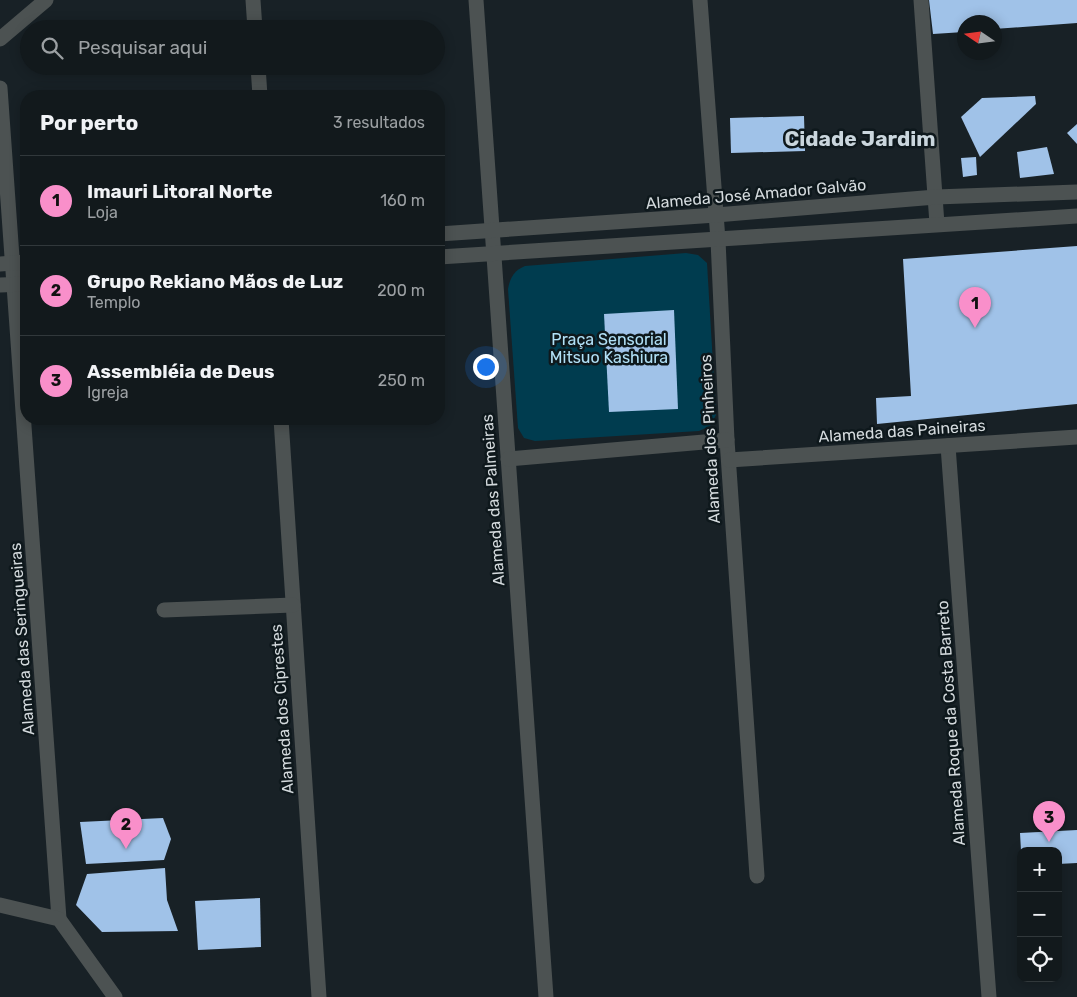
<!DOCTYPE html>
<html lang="pt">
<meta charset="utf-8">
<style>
body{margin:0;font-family:Rubik,sans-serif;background:#1b2225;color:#f1f3f6}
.controls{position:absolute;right:15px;bottom:15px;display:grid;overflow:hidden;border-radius:10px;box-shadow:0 2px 12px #0003}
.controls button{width:45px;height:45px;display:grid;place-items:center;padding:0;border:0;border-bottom:1px solid #31383b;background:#12191c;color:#f1f3f6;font:25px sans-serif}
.compass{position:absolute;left:957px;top:15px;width:45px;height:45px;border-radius:50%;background:#12191c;box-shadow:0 2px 12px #0003;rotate:283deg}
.you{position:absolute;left:485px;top:366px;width:18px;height:18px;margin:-12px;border:4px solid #fff;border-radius:50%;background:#1a73e8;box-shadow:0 0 0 8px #1a73e833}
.badge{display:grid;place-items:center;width:32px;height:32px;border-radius:50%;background:#f98fca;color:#111;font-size:16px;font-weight:700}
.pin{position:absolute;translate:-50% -41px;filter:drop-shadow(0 1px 2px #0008)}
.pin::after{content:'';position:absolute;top:26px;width:18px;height:15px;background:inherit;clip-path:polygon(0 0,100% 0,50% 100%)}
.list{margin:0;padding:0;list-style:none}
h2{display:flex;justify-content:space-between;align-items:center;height:65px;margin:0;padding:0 20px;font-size:21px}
h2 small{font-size:16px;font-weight:400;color:#9ca0a3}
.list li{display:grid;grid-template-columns:32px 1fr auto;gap:15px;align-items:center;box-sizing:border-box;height:90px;padding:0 20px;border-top:1px solid #31383b}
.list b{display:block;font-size:19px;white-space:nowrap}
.list p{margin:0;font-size:16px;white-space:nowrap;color:#9ca0a3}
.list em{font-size:16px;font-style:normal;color:#9ca0a3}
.icon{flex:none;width:28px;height:28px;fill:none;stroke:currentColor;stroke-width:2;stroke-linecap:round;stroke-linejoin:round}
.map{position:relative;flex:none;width:1077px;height:997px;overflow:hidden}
.search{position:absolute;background:#12191c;box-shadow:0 2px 12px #0003;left:20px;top:20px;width:425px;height:55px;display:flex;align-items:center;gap:12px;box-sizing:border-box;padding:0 18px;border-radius:28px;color:#9ca0a3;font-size:19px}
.panel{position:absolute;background:#12191c;box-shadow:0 2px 12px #0003;left:20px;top:90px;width:425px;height:335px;border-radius:20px}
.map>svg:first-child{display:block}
</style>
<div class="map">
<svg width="1077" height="997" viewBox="0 0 1077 997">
<rect width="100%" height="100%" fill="#182126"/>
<path fill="#003c4f" d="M686,253L698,255L707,263L716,415L710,426L699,431L535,441L524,438L518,428L508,289C510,277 515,270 525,266Z"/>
<g fill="#a0c2e8">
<path d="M929,0H1077V23L994,29V22H964V32L933,34Z"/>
<path d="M1035,96L1036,104L980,157L961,117L982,98Z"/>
<path d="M804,116L805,151L731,153L730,118Z"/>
<path d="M1077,124V144L1067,133Z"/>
<path d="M1047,147L1054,174L1020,178L1017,152Z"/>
<path d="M976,157L977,175L963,177L961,158Z"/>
<path d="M1077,246V404L877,424L876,398L911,396L903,259Z"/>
<path d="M674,310L678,409L609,412L604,314Z"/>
<path d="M163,818L171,839L164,860L86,864L80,822Z"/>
<path d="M1077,830V863L1058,864V851H1021L1020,833Z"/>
<path d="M165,868L167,900L178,931L102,932L76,905L87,874Z"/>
<path d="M260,898L261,947L198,950L195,901Z"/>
</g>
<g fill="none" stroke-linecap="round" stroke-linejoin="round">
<g stroke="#4c5252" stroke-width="15">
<path d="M253,0L255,29"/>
<path d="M476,0L546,997"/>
<path d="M700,0L718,240L727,440L757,876"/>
<path d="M921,0L937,224"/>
<path d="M0,39L46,0"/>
<path d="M258,66L260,96"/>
<path d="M0,88L59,919"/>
<path d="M439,234L716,215L936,197L1077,192"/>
<path d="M439,257L1077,216"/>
<path d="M0,264L26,262"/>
<path d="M0,285L26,284"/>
<path d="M281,419L319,997"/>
<path d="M948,446L989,997"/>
<path d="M508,459L727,440"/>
<path d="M729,460L1077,437"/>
<path d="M164,610L293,605"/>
<path d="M0,905L59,919L115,997"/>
</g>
</g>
<g text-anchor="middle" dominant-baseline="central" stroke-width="5" stroke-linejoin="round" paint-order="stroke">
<g font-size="16" fill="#d4dadd" stroke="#0e181c">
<text transform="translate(756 194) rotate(-5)">Alameda José Amador Galvão</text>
<text transform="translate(902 431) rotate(-4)">Alameda das Paineiras</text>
<text transform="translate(710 439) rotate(-93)">Alameda dos Pinheiros</text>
<text transform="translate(493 500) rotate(-94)">Alameda das Palmeiras</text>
<text transform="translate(22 639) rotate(-94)">Alameda das Seringueiras</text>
<text transform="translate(282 709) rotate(-94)">Alameda dos Ciprestes</text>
<text transform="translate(951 723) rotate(-94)">Alameda Roque da Costa Barreto</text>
</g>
<g font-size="16" fill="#b1e0f6" stroke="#0e181c">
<text x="609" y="339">Praça Sensorial<tspan x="609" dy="18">Mitsuo Kashiura</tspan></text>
</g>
<g font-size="21" font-weight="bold" fill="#cad6dd" stroke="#0e181c">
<text x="860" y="138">Cidade Jardim</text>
</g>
</g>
</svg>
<div class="controls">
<button>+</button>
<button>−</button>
<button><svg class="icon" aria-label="locate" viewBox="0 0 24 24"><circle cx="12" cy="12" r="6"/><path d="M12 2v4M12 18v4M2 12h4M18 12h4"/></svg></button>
</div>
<svg class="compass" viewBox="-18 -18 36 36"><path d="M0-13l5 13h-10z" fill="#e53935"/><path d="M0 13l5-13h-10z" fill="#9ca0a3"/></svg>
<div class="you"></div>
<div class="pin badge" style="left:975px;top:328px">1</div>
<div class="pin badge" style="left:126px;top:849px">2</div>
<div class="pin badge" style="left:1049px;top:842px">3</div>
<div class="search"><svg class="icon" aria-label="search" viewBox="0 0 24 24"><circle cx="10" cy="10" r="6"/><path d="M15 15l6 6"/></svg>Pesquisar aqui</div>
<section class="panel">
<h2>Por perto<small>3 resultados</small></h2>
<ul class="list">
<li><span class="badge">1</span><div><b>Imauri Litoral Norte</b><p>Loja</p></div><em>160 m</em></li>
<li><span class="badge">2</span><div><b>Grupo Rekiano Mãos de Luz</b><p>Templo</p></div><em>200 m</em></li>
<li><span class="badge">3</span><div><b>Assembléia de Deus</b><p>Igreja</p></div><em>250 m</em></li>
</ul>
</section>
</div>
